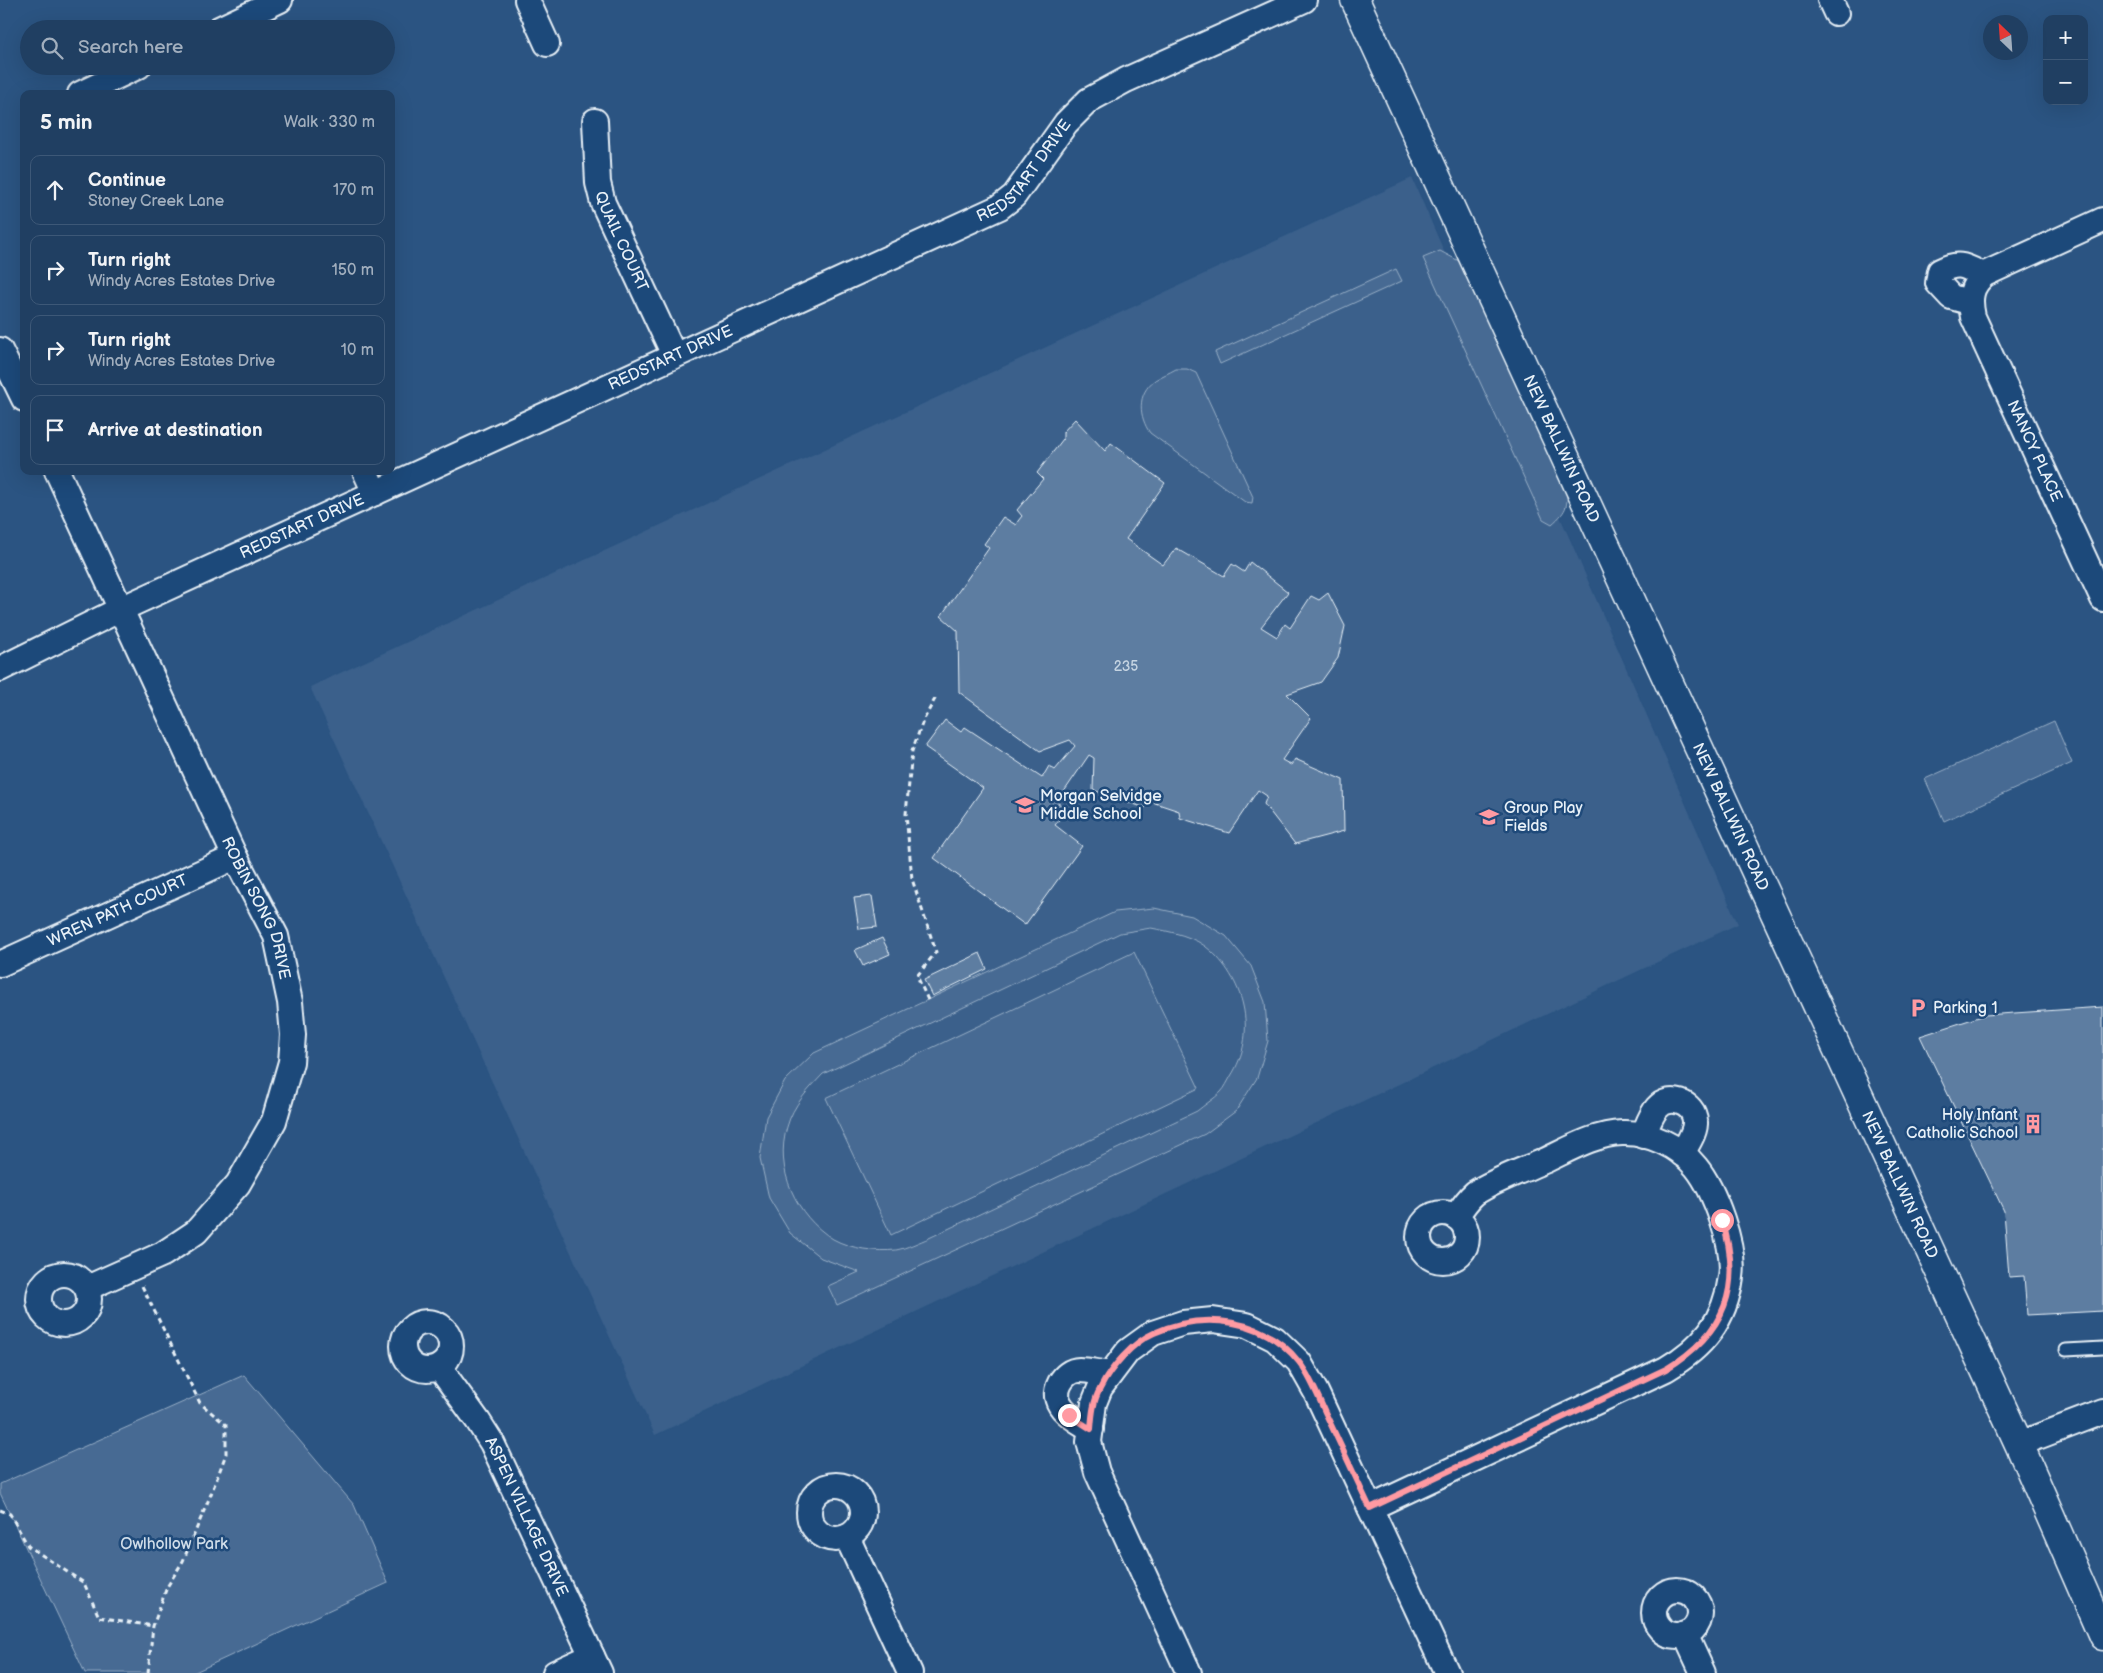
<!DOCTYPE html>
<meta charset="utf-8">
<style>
body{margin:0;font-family:"Balsamiq Sans",sans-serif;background:#284668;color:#f1f3f6}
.controls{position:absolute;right:15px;top:15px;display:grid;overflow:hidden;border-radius:10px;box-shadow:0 5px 20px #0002}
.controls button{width:45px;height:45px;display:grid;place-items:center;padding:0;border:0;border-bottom:1px solid #3d5877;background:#203f62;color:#f1f3f6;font:25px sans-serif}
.compass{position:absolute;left:1983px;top:15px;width:45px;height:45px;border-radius:50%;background:#203f62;box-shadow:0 5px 20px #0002;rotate:335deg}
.stop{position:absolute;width:15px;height:15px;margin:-11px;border:4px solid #ff9aa2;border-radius:50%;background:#fff}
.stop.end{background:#ff9aa2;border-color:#fff;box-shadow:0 1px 5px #0008}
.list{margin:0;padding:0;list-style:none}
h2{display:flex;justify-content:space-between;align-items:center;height:65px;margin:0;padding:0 20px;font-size:21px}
h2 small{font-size:16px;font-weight:400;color:#a2afbe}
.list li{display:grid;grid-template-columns:32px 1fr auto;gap:15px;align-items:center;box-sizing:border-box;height:70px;margin:0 10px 10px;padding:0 10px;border:1px solid #3d5877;border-radius:10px}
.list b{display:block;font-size:19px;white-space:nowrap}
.list p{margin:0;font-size:16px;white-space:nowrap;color:#a2afbe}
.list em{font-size:16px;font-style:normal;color:#a2afbe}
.icon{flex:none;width:28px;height:28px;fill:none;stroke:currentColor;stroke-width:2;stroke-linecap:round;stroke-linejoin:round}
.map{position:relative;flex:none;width:2103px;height:1673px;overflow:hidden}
.search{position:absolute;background:#203f62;box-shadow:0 5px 20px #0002;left:20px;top:20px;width:375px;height:55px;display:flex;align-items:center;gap:12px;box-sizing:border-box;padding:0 18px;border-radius:28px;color:#a2afbe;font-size:19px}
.panel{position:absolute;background:#203f62;box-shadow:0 5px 20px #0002;left:20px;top:90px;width:375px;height:385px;border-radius:10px}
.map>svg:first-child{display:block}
</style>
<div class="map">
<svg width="2103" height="1673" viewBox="0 0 2103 1673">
<rect width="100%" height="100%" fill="#2b5482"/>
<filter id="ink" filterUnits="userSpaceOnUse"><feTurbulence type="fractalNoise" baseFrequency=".02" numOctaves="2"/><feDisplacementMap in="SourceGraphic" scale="10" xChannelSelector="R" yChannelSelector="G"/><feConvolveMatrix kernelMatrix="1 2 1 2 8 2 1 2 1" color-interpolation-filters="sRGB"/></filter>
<g filter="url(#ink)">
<path fill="#3a608b" d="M1412,178L1738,924L655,1435L310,687Z"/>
<g fill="#476b93" stroke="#98aec6" fill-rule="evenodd">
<path d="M1440,251L1459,261L1565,484C1569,504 1568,510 1552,524L1543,519L1423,258Z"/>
<path d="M1396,269L1402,281L1220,364L1215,352Z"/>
<path d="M1176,369H1187L1196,373L1253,497L1252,503L1245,502L1150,433C1139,417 1136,394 1155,380C1161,376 1169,373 1176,369Z"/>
<path d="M2054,721L2072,763L1944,821L1925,779Z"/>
<path d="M1154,908L1192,916L1226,936L1251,966L1265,1002L1268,1041L1257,1078L1236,1111L1205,1134L837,1305L828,1286L859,1272L821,1258L790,1233L769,1198L760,1158L766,1117L785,1081L814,1053L1115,912ZM1151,928C1172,932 1195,936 1211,951C1246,983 1257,1035 1231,1076C1228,1081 1225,1088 1221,1092C1214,1099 1204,1105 1197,1111L929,1238C919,1242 907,1248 896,1250C876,1252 851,1249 833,1239C796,1216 774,1169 787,1127C793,1105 808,1090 823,1074L1120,933Z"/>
<path d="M1134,952L1199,1088L891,1235L826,1098Z"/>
<path d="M244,1375L354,1505L388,1583L193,1673H85L0,1493V1484Z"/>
</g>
<g fill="#5d7da1" stroke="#e8f1f8">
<path d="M1075,419L1105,451L1111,443L1165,483L1126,539L1163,565L1176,548L1224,576L1232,564L1244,572L1250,562L1288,592L1261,627L1277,637L1285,624L1290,628L1311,596L1319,600L1328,593L1345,626L1338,658L1321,682L1287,694L1311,718L1282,760L1291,765L1295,759L1343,780L1344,831L1295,844L1264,804L1267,796L1258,790L1229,833L1180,818L1179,811L1149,801L1145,808L1093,790L1094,758L1089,755L1057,802L1067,810L1055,825L1082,846L1025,925L934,858L983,788L925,747L945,720L961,732L965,727L1042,778L1049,766L1055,770L1075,746L1070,740L1040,751L959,692L958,631L941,616L989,548L984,544L1003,517L1016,525L1018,521L1022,516L1017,510L1043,479L1037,473L1063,439V432Z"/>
<path d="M872,896L877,927L859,929L854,898Z"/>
<path d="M882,938L890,954L863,966L855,950Z"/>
<path d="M980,953L987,969L932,996L924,980Z"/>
<path d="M2103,1007V1311L2027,1315L2024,1276L2009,1277L2004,1211L1920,1036L1985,1015Z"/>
</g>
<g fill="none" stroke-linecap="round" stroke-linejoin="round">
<defs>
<path id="lane" d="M2066,1350L2103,1348"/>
<g id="street">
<path d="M527,0L547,44"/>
<path d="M1830,0L1836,13"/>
<path d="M219,29L280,0"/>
<path d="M80,94L139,66"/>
<path id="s1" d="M595,121L598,183L603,203L674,355"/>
<path id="s2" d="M2103,220L1985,274C1970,286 1969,299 1973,317L2103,599"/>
<path d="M1969,302L1951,297L1938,283L1940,271C1959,261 1965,266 1983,275"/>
<path d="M0,350L24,399"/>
<path id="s3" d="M57,471L235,857L276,936L290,1002L293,1035L291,1062L274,1121L238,1184L196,1232L163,1254L87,1288"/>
<path d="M365,471L375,493"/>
<path id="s4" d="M0,669L121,609L1000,207L1014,196L1066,123L1089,100L1126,80L1304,0"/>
<path id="s5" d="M0,964L235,857"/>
<path d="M1643,1136C1647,1127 1650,1116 1657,1108C1669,1094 1694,1102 1695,1121C1696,1132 1687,1144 1682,1154"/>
<circle cx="1443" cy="1237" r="24"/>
<circle cx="64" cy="1299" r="25"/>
<circle cx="427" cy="1346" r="24"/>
<path id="s6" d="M439,1367L478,1421L492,1443L600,1673"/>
<path d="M1091,1429C1075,1419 1048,1406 1060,1383C1064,1376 1071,1370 1079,1370C1089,1370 1100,1373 1110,1374"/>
<path d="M2019,1444L2103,1412"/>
<circle cx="836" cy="1512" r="27"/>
<path d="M1370,1508L1666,1369C1703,1347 1725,1321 1731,1277C1736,1248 1714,1189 1696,1167C1679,1146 1649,1132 1622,1133C1594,1134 1568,1150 1544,1161C1523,1170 1493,1181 1475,1193C1468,1199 1461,1209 1456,1217"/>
<path d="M847,1537L910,1673"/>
<circle cx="1677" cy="1613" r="23"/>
<path d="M1685,1634L1703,1673"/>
<path d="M555,1673L592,1656"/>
<path d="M1189,1673L1097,1472L1089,1442L1094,1403L1100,1388L1128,1351L1153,1333L1183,1323L1213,1320L1247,1325L1275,1339L1299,1362L1316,1392L1447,1673"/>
</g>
<g id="secondary">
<path id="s7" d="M1355,0L2019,1444L2103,1636"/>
</g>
</defs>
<use href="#lane" stroke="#e8f1f8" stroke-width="15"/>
<use href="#street" stroke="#e8f1f8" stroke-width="28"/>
<use href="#secondary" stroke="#e8f1f8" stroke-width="31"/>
<g stroke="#e8f1f8" stroke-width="3" stroke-dasharray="5 4" stroke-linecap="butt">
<path d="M928,1000L917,976L936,952L912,879L906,814L912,751L923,721L936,697"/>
<path d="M142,1286L200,1403L226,1425V1454L211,1494L183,1561L167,1587L153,1626L148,1673"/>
<path d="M0,1510L10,1514L28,1546L84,1583L99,1617L153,1626"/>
</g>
<use href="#lane" stroke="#1f4a7a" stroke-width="11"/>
<use href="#street" stroke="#1f4a7a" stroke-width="24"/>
<use href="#secondary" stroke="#1f4a7a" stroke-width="28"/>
</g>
</g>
<g fill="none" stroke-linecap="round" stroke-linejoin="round" filter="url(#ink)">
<path stroke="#ff9aa2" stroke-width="6" d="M1069,1415L1091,1429C1092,1416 1093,1401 1100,1389C1110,1368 1133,1342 1154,1333C1203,1311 1265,1318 1299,1362C1310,1376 1318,1396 1325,1412C1340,1444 1355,1476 1370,1508L1666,1369C1726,1333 1743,1286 1722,1220"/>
</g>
<defs>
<symbol id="school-bare" viewBox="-9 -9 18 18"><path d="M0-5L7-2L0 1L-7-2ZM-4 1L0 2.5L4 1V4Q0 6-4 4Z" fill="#ff9aa2" stroke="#1f4a7a" stroke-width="2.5" paint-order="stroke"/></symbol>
<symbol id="parking-bare" viewBox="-9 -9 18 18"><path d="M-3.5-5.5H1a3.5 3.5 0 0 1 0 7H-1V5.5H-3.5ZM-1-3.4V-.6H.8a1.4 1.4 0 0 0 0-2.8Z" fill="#ff9aa2" stroke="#1f4a7a" stroke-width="2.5" paint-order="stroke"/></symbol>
<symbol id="building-bare" viewBox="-9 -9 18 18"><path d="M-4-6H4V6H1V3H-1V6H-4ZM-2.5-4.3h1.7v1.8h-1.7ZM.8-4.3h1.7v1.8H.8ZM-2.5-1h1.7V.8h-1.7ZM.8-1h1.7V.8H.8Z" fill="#ff9aa2" stroke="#1f4a7a" stroke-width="2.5" paint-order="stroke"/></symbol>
</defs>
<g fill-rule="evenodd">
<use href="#school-bare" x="1011" y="791" width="28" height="28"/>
<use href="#school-bare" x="1475" y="803" width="28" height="28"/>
<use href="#parking-bare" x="1904" y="994" width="28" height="28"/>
<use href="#building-bare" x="2019" y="1110" width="28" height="28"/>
</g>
<g text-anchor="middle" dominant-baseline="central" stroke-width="5" stroke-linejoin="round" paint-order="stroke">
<g font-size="14" fill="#c5d4e2">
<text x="1126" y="666">235</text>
</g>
<g font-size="16" fill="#e8f1f8" stroke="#1f4a7a">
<text stroke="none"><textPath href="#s4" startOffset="1144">REDSTART DRIVE</textPath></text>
<text stroke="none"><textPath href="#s1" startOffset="125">QUAIL COURT</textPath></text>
<text stroke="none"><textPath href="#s4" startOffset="739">REDSTART DRIVE</textPath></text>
<text stroke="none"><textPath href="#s7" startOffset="494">NEW BALLWIN ROAD</textPath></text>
<text stroke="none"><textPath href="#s2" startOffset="325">NANCY PLACE</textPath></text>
<text stroke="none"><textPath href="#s4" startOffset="334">REDSTART DRIVE</textPath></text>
<text stroke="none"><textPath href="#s7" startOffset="899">NEW BALLWIN ROAD</textPath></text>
<text stroke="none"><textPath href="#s3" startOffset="481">ROBIN SONG DRIVE</textPath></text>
<text stroke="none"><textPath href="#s5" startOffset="129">WREN PATH COURT</textPath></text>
<text stroke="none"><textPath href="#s7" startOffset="1304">NEW BALLWIN ROAD</textPath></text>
<text stroke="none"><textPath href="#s6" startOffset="174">ASPEN VILLAGE DRIVE</textPath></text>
</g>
<g font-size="16" fill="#e8f1f8" stroke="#1f4a7a" text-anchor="start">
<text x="1040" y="796">Morgan Selvidge<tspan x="1040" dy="18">Middle School</tspan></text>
<text x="1504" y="808">Group Play<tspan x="1504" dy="18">Fields</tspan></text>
<text x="1933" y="1008">Parking 1</text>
<text x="2018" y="1115" text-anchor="end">Holy Infant<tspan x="2018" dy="18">Catholic School</tspan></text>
</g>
<g font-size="16" fill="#d0dde9" stroke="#1f4a7a">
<text x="174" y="1544">Owlhollow Park</text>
</g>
</g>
</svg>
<div class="controls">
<button>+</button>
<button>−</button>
</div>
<svg class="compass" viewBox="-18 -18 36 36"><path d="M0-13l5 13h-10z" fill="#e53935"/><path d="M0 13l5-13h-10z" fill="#a2afbe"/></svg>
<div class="stop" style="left:1722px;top:1220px"></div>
<div class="stop end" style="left:1069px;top:1415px"></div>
<div class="search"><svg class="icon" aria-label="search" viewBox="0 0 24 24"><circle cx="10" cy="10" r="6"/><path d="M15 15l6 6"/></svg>Search here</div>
<section class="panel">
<h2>5 min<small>Walk · 330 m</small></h2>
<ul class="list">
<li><svg class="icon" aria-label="ahead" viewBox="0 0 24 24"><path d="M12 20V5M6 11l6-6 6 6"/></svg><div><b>Continue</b><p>Stoney Creek Lane</p></div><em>170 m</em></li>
<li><svg class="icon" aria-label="right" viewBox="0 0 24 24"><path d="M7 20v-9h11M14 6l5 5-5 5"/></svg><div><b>Turn right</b><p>Windy Acres Estates Drive</p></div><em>150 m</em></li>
<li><svg class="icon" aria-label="right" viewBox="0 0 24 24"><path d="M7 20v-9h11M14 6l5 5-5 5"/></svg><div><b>Turn right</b><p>Windy Acres Estates Drive</p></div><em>10 m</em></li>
<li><svg class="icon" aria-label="arrive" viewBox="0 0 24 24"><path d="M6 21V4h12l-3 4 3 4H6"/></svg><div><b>Arrive at destination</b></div></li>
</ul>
</section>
</div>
